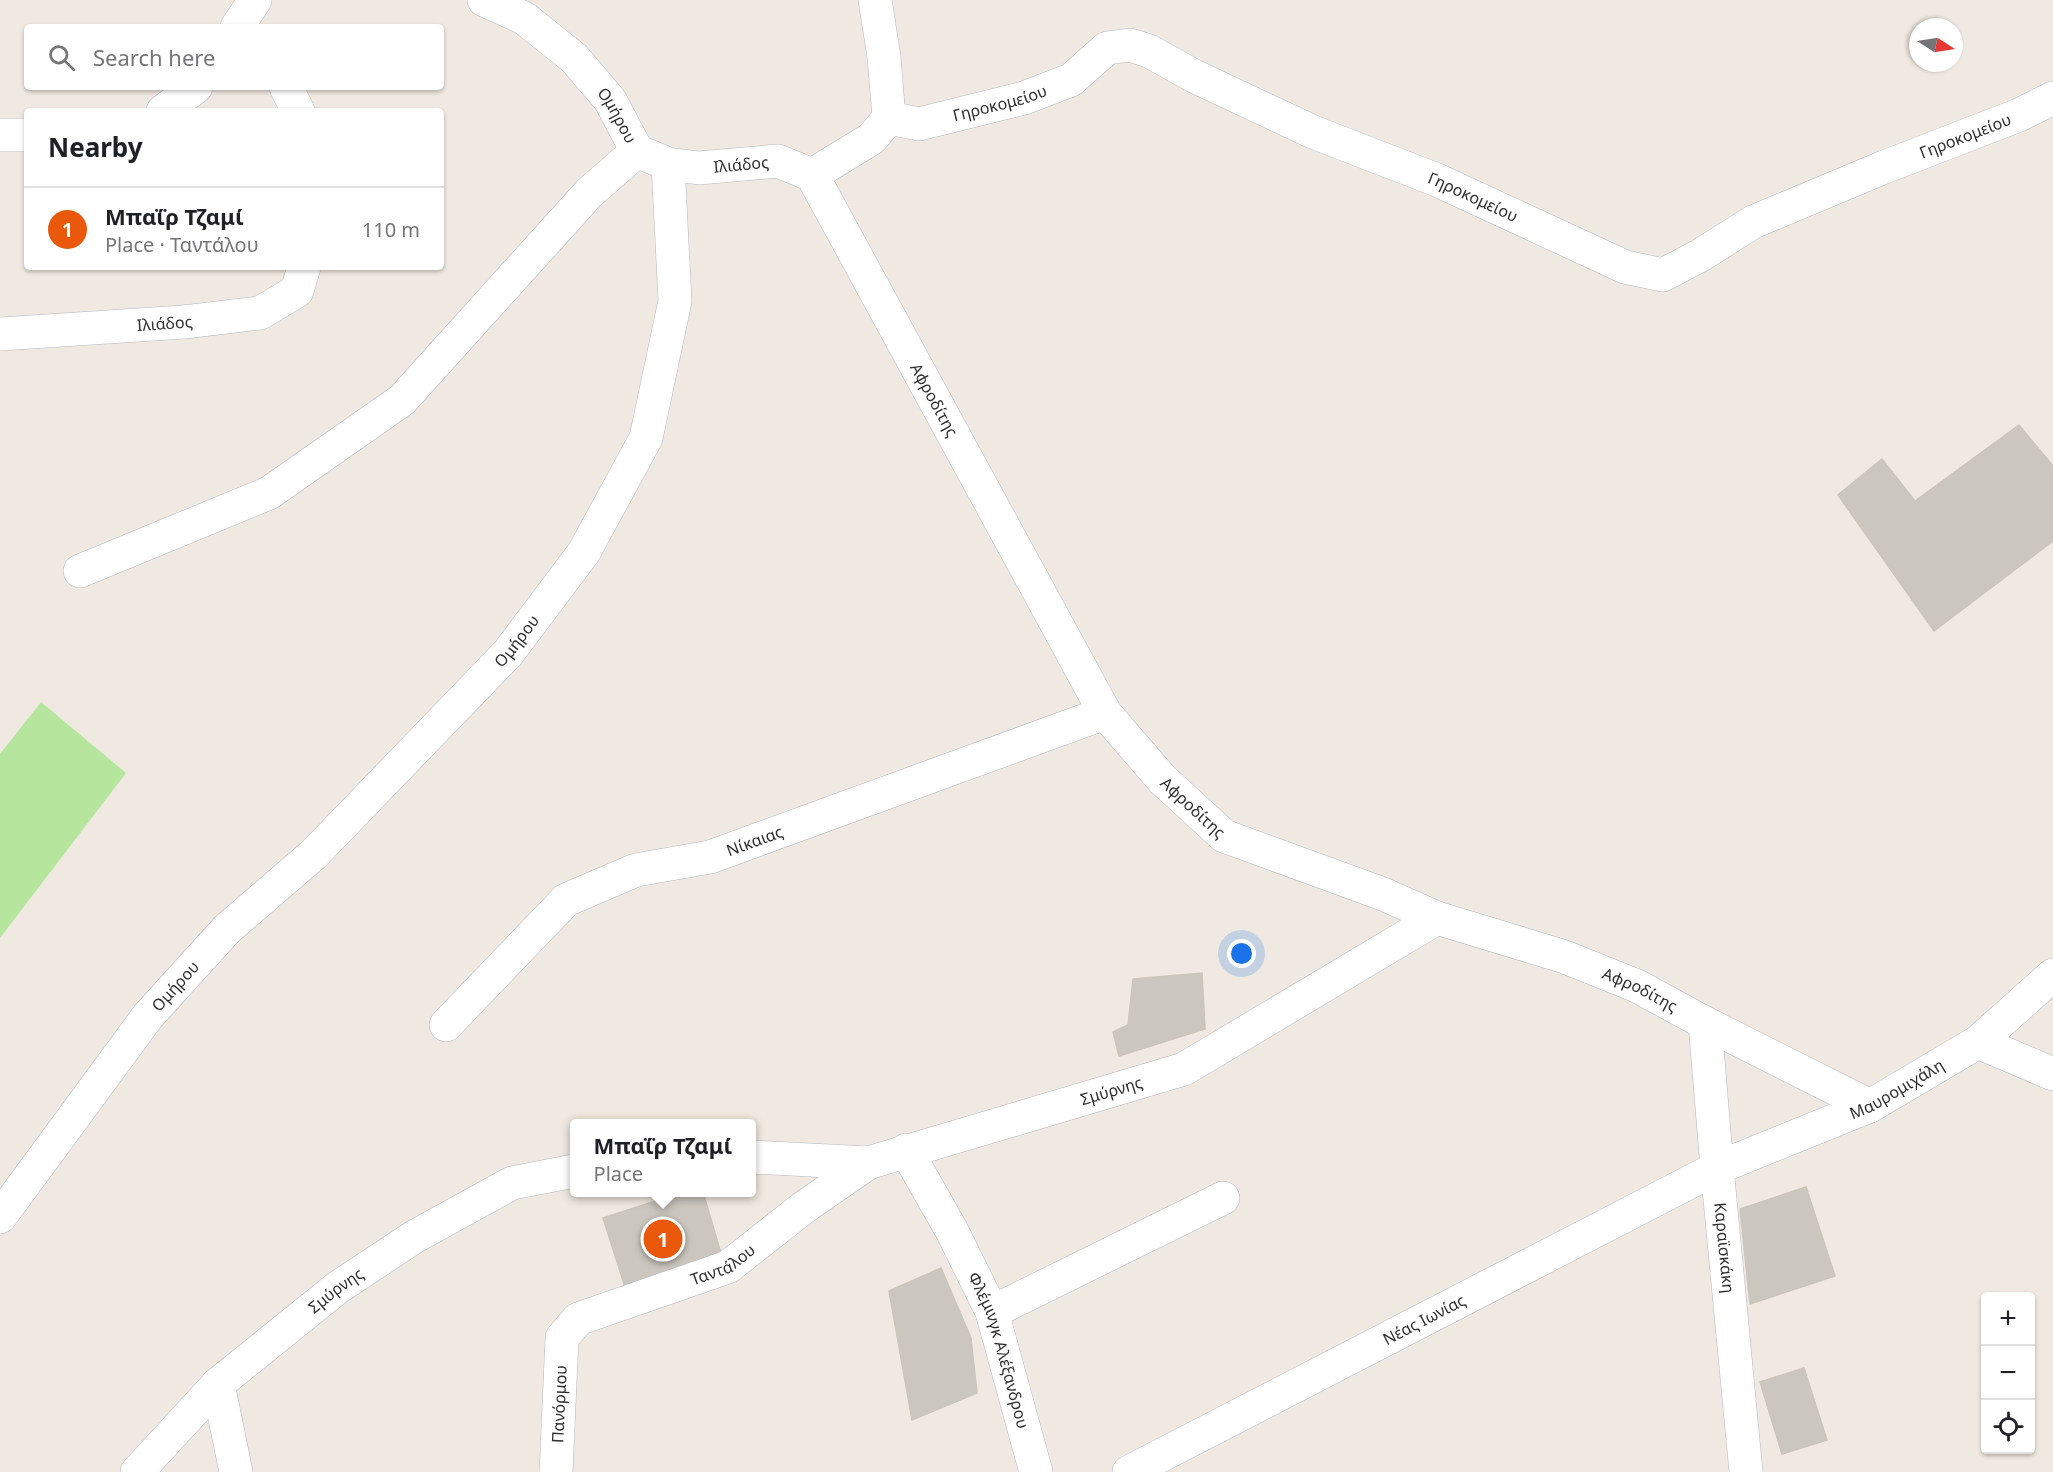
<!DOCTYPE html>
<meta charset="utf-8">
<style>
body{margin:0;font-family:"Noto Sans",sans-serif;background:#f2f2f2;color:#202124}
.controls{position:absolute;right:18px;bottom:18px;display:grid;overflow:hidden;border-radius:6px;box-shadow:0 2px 4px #0004}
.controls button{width:54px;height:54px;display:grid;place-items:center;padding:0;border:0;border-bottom:2px solid #e0e0e0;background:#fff;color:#202124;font:30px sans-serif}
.compass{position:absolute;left:1909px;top:18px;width:54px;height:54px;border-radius:50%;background:#fff;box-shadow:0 2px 4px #0004;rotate:102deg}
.you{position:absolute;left:1242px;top:954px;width:21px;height:21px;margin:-15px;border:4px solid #fff;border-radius:50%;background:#1a73e8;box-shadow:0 0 0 9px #1a73e833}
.badge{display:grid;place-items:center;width:39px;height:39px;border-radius:50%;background:#ea580c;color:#fff;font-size:20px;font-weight:700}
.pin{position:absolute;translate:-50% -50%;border:3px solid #fff;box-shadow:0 2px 6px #0006}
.popup{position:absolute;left:570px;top:1119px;width:186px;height:78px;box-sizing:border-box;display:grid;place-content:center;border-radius:6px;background:#fff;filter:drop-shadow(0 2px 4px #0005);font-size:20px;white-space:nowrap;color:#757577}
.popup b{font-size:22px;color:#202124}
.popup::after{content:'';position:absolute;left:50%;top:100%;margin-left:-12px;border:12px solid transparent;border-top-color:#fff}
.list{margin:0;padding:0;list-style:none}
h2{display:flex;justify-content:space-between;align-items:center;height:78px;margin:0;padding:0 24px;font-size:26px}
h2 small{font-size:20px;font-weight:400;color:#757577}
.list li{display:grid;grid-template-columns:39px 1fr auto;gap:18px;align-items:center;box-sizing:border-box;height:84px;padding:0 24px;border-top:2px solid #e0e0e0}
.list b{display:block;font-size:22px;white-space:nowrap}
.list p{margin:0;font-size:20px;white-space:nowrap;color:#757577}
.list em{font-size:20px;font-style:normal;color:#757577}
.icon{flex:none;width:33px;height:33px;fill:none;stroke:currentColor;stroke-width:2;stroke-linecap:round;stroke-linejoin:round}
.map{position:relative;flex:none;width:2053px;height:1472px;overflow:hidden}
.search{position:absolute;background:#fff;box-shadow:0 2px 4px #0004;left:24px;top:24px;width:420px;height:66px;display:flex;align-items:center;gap:15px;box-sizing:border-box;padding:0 21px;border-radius:6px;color:#757577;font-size:22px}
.panel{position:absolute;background:#fff;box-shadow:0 2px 4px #0004;left:24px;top:108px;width:420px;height:162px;border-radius:6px}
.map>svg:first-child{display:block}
</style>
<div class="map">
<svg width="2053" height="1472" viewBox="0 0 2053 1472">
<rect width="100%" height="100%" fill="#efe9e1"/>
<path fill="#b6e59e" d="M41,702L126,773L0,938V754Z"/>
<g fill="#cbc7bf" stroke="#cbc5ba" stroke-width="1.5">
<path d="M2019,425L2053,466V541L1934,631L1838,495L1882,459L1915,501Z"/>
<path d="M1202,973L1205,1029L1119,1056L1113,1032L1128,1025L1133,979Z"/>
<path d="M1806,1187L1835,1276L1750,1304L1740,1209Z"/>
<path d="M683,1192H703L723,1260L626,1290L603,1218Z"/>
<path d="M941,1268L971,1338L977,1393L912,1420L889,1291Z"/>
<path d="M1804,1368L1827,1440L1782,1454L1760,1382Z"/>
</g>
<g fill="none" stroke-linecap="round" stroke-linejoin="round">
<defs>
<g id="minor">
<path id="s1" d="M889,118L919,124L1024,98L1071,80L1107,48L1130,45L1149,51L1194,76L1313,132L1437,180L1625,267L1663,275L1701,255L1753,222L1882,168L2019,115L2053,98"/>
<path d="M80,571L269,493L402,400L589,193L637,151"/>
<path id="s2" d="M446,1025L566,900L636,870L710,857L1105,713"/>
<path d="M1978,1042L2053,1074"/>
<path id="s3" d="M906,1150L952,1231L992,1312L1036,1472"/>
<path id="s4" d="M0,1217L148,1016L227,929L314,854L508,653L584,552L646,438L675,301L668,164"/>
<path d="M992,1312L1223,1198"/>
<path d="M218,1384L236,1472"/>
<path id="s5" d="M556,1472L562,1338L578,1319L728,1267L803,1208L868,1163"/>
<path id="s6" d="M1129,1472L1717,1168L1746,1472"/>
</g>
<g id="tertiary">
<path id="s7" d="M484,0L524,18L574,58L610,100L637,151L668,164L699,168L778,161L812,175"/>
<path d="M237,27L255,0"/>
<path d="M286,87L298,111"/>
<path d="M163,111L196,87"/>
<path d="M0,135H27"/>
<path id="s8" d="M812,175L1105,713L1162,779L1224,836L1383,894L1437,918L1565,957L1637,986L1705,1023L1870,1106"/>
<path d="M812,175L871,139L889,118L884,57L875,0"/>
<path id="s9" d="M0,334L184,322L260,313L297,291L304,267"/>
<path id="s10" d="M1705,1023L1717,1168L1870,1106L1978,1042L2053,975"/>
<path id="s11" d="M752,1157L868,1163L1184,1069L1437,918"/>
<path id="s12" d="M137,1472L218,1384L337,1288L414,1237L512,1183L574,1171"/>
</g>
</defs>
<use href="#minor" stroke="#b4b7c1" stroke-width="34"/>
<use href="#tertiary" stroke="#b4b7c1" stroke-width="34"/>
<use href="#minor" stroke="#fff" stroke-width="33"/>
<use href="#tertiary" stroke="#fff" stroke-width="33"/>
</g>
<g text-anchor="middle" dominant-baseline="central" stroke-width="6" stroke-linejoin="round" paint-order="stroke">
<g font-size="16" fill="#2e2e2e" stroke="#fff">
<text stroke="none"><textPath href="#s1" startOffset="114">Γηροκομείου</textPath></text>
<text stroke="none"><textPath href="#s7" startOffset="180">Ομήρου</textPath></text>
<text stroke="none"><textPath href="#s1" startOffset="1176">Γηροκομείου</textPath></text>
<text stroke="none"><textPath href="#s7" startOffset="328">Ιλιάδος</textPath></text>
<text stroke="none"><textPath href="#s1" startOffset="636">Γηροκομείου</textPath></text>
<text stroke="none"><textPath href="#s9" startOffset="165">Ιλιάδος</textPath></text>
<text stroke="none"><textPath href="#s8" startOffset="256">Αφροδίτης</textPath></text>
<text stroke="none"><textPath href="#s4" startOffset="776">Ομήρου</textPath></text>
<text stroke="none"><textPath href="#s8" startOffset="742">Αφροδίτης</textPath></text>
<text stroke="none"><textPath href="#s2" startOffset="372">Νίκαιας</textPath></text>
<text stroke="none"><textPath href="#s4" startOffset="290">Ομήρου</textPath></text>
<text stroke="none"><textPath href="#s8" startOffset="1228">Αφροδίτης</textPath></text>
<text stroke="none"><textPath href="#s10" startOffset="342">Μαυρομιχάλη</textPath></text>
<text stroke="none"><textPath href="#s11" startOffset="370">Σμύρνης</textPath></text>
<text stroke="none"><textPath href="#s6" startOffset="742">Καραϊσκάκη</textPath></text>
<text stroke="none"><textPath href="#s5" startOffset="314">Ταντάλου</textPath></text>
<text stroke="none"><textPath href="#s12" startOffset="270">Σμύρνης</textPath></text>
<text stroke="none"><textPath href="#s6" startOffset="332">Νέας Ιωνίας</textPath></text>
<text stroke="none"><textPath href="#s3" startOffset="222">Φλέμινγκ Αλέξανδρου</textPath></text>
<text stroke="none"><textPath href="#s5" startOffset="68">Πανόρμου</textPath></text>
</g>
</g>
</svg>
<div class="controls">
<button>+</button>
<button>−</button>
<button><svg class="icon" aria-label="locate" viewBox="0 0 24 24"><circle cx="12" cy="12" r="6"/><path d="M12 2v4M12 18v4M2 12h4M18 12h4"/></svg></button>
</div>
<svg class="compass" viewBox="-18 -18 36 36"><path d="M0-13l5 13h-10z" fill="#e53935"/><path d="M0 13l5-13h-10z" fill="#757577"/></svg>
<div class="you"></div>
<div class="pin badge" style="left:663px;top:1239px">1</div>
<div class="popup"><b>Μπαΐρ Τζαμί</b>Place</div>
<div class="search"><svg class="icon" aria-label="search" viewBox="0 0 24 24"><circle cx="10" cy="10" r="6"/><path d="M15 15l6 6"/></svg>Search here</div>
<section class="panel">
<h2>Nearby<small></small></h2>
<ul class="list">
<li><span class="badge">1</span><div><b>Μπαΐρ Τζαμί</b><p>Place · Ταντάλου</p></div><em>110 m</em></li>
</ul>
</section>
</div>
